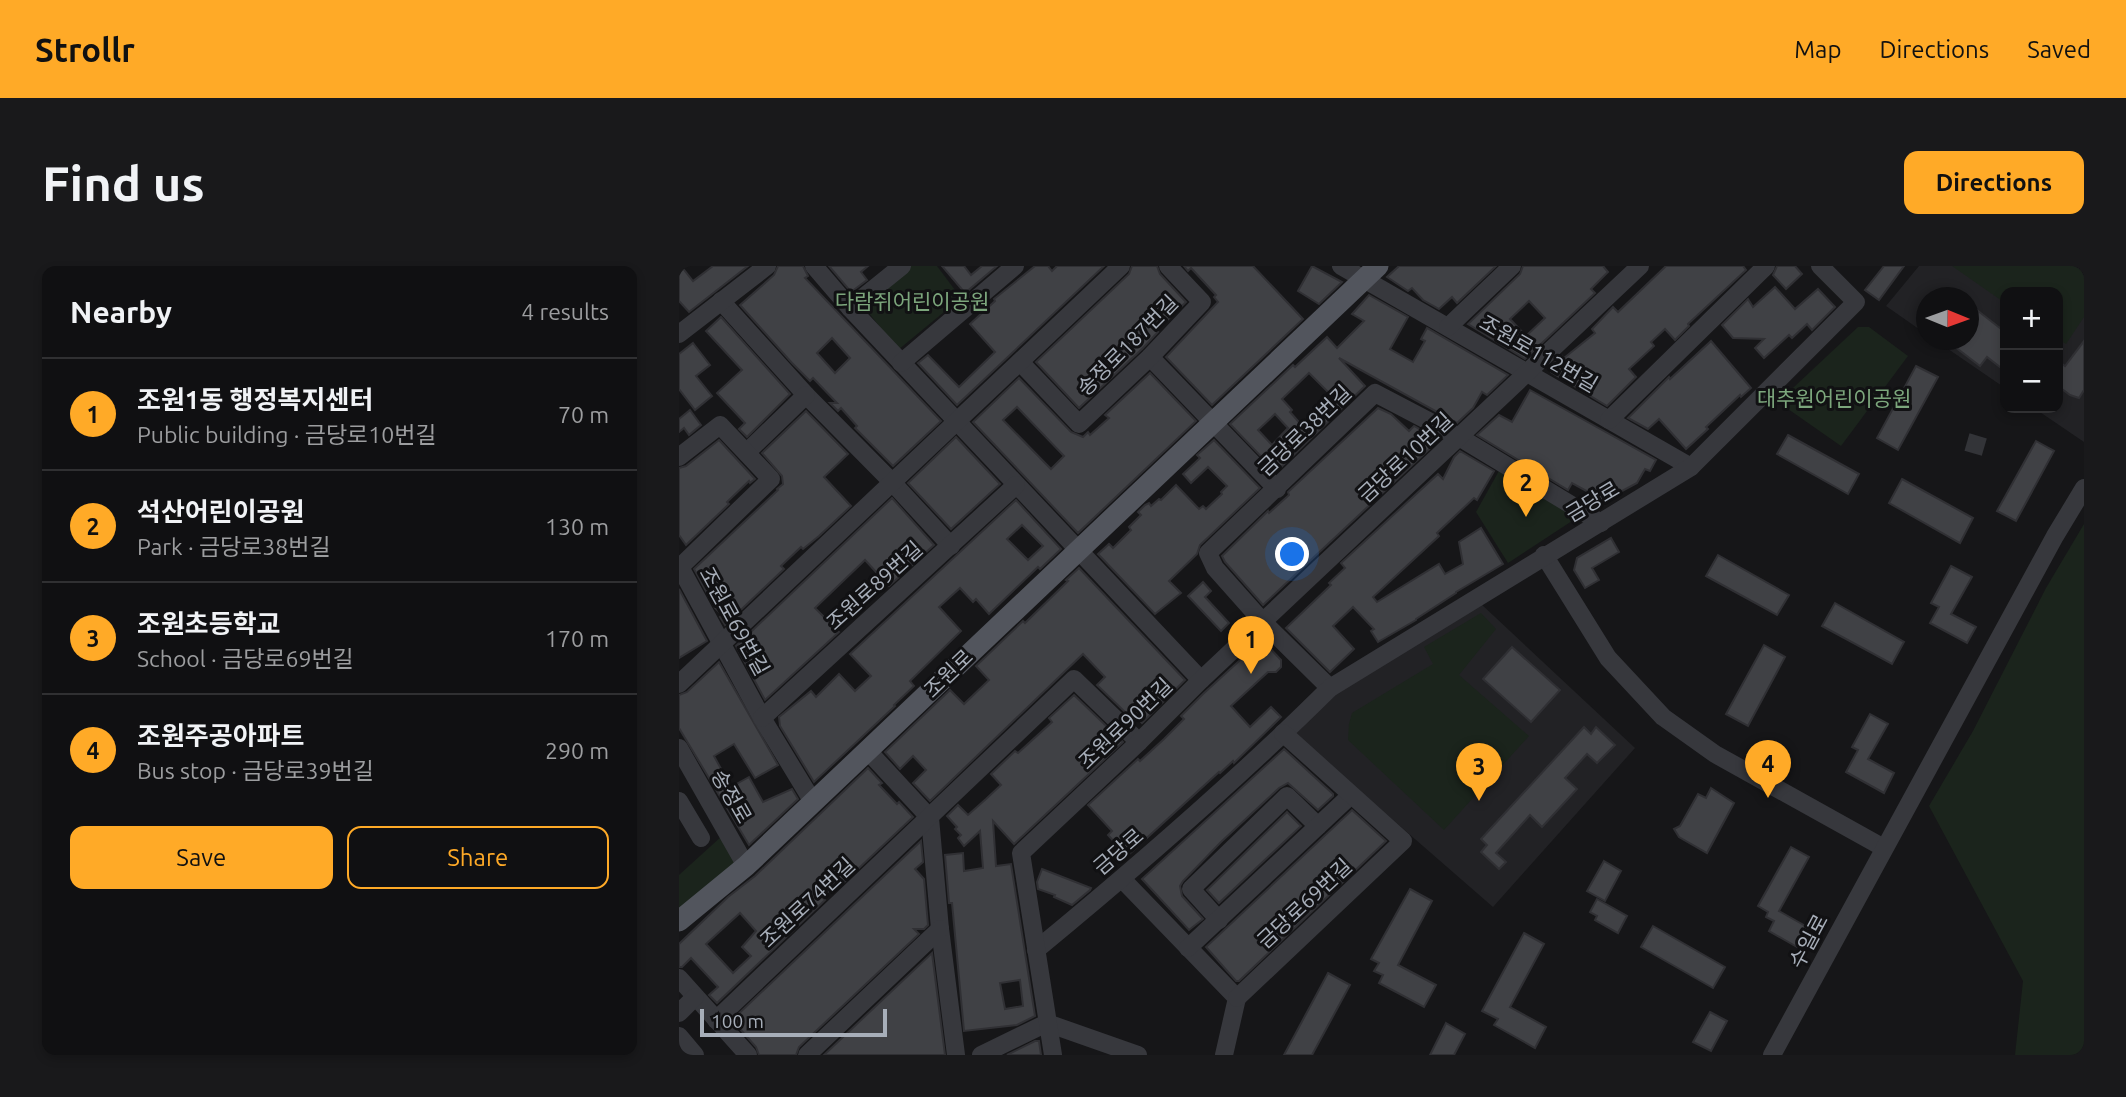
<!DOCTYPE html>
<meta charset="utf-8">
<style>
body{margin:0;font-family:Ubuntu,"Noto Sans KR",sans-serif;background:#19191b;color:#f1f3f6}
.controls{position:absolute;right:21px;top:21px;display:grid;overflow:hidden;border-radius:14px;box-shadow:0 4px 10px #0003}
.controls button{width:63px;height:63px;display:grid;place-items:center;padding:0;border:0;border-bottom:2px solid #303032;background:#101012;color:#f1f3f6;font:35px sans-serif}
.compass{position:absolute;left:1237px;top:21px;width:63px;height:63px;border-radius:50%;background:#101012;box-shadow:0 4px 10px #0003;rotate:91deg}
.scale{position:absolute;left:21px;bottom:18px;width:187px;box-sizing:border-box;padding-left:7px;border:4px solid #a7aeb9;border-top:0;font-size:19px;line-height:24px;white-space:nowrap;color:#a7aeb9;-webkit-text-stroke:5px #111113;paint-order:stroke}
.you{position:absolute;left:614px;top:289px;width:24px;height:24px;margin:-18px;border:5px solid #fff;border-radius:50%;background:#1a73e8;box-shadow:0 0 0 10px #1a73e833}
.badge{display:grid;place-items:center;width:46px;height:46px;border-radius:50%;background:#ffaa27;color:#111;font-size:23px;font-weight:700}
.pin{position:absolute;translate:-50% -58px;filter:drop-shadow(0 2px 4px #0008)}
.pin::after{content:'';position:absolute;top:37px;width:24px;height:21px;background:inherit;clip-path:polygon(0 0,100% 0,50% 100%)}
.list{margin:0;padding:0;list-style:none}
h2{display:flex;justify-content:space-between;align-items:center;height:91px;margin:0;padding:0 28px;font-size:30px}
h2 small{font-size:23px;font-weight:400;color:#9c9d9f}
.list li{display:grid;grid-template-columns:46px 1fr auto;gap:21px;align-items:center;box-sizing:border-box;height:112px;padding:0 28px;border-top:2px solid #303032}
.list b{display:block;font-size:26px;white-space:nowrap}
.list p{margin:0;font-size:23px;white-space:nowrap;color:#9c9d9f}
.list em{font-size:23px;font-style:normal;color:#9c9d9f}
.actions{display:flex;gap:14px;padding:21px 28px}
.actions a{flex:1;padding:16px 0;border:2px solid #ffaa27;border-radius:14px;text-align:center;font-size:24px;color:#ffaa27}
.actions .main{background:#ffaa27;color:#111}
.map{position:relative;flex:none;width:1405px;height:789px;overflow:hidden;border-radius:14px}
header{display:flex;align-items:center;gap:42px;box-sizing:border-box;height:98px;padding:0 35px;background:#ffaa27;color:#111}
header strong{font-size:33px}
nav{display:flex;gap:38px;margin-inline-start:auto;font-size:24px}
.intro{display:flex;align-items:center;justify-content:space-between;box-sizing:border-box;height:168px;padding:0 42px}
h1{margin:0;font-size:49px}
.button{padding:18px 32px;border-radius:14px;background:#ffaa27;color:#111;font-size:24px;font-weight:700}
main{display:flex;gap:42px;padding:0 42px}
aside{flex:1;background:#101012;border-radius:14px;box-shadow:0 4px 10px #0003}
.map>svg:first-child{display:block}
</style>
<header>
<strong>Strollr</strong>
<nav><a>Map</a><a>Directions</a><a>Saved</a></nav>
</header>
<div class="intro"><h1>Find us</h1><a class="button">Directions</a></div>
<main>
<aside>
<h2>Nearby<small>4 results</small></h2>
<ul class="list">
<li><span class="badge">1</span><div><b>조원1동 행정복지센터</b><p>Public building · 금당로10번길</p></div><em>70 m</em></li>
<li><span class="badge">2</span><div><b>석산어린이공원</b><p>Park · 금당로38번길</p></div><em>130 m</em></li>
<li><span class="badge">3</span><div><b>조원초등학교</b><p>School · 금당로69번길</p></div><em>170 m</em></li>
<li><span class="badge">4</span><div><b>조원주공아파트</b><p>Bus stop · 금당로39번길</p></div><em>290 m</em></li>
</ul>
<div class="actions"><a class="main">Save</a><a>Share</a></div>
</aside>
<div class="map">
<svg width="1405" height="789" viewBox="0 0 1405 789">
<rect width="100%" height="100%" fill="#161618"/>
<g fill="#222225">
<path d="M1240,0H1405V176L1355,142H1379V26H1326V122L1256,74H1290V32H1248L1247,68L1207,40Z"/>
<path d="M801,337L956,482L814,641L613,466L646,435Z"/>
</g>
<g fill="#1b241c">
<path d="M231,0H258L282,32L219,84L182,37Z"/>
<path d="M1273,0H1405V51L1387,78L1379,73V26H1326V37Z"/>
<path d="M1179,61H1190L1229,90L1162,180L1099,136Z"/>
<path d="M821,203L893,248V255L829,297L797,246Z"/>
<path d="M1405,258V789H1336L1344,715L1250,540L1294,465L1367,322Z"/>
<path d="M802,347L817,363L780,409L850,470L765,564L669,474L670,458L673,447L754,398L745,381Z"/>
<path d="M43,570L58,595L0,647V609Z"/>
</g>
<g fill="#404145" stroke="#303034" stroke-width="2" fill-rule="evenodd">
<path d="M0,0H2L14,15L34,0H69L10,46L0,35Z"/>
<path d="M99,0H124L129,10L126,12L262,155L214,200L176,162L178,160L162,142L159,145L151,137H158L134,112L131,115L113,97L61,39L95,9ZM153,72L171,92L156,107L138,87Z"/>
<path d="M150,0H189L182,6L188,14L172,26Z"/>
<path d="M263,0H285L292,9L303,0H318L286,27Z"/>
<path d="M356,0H369L373,5L378,0H425L278,139L239,97L249,89L280,121L316,86L291,58L316,35L315,33Z"/>
<path d="M453,0H478L481,8L507,36L477,65L479,66L463,83L400,142L357,96L450,8Z"/>
<path d="M505,0H574L624,53L533,139L487,91L539,36L535,31L537,29L512,2L509,5Z"/>
<path d="M633,0L663,16L640,38L619,25Z"/>
<path d="M720,0H817L778,37L773,31L760,43L744,34L733,22L729,25L708,11Z"/>
<path d="M844,0H924L929,6L912,23L916,27L846,93L789,58L841,8ZM850,35L866,52L847,70L831,53Z"/>
<path d="M987,0H1064L1067,4L1009,58L1010,60L996,74L986,63L972,76L975,80L950,103L957,111L928,140L872,106L871,101L883,90L885,92L916,67L913,63L934,41L939,46Z"/>
<path d="M1098,0H1116L1123,8L1107,23L1094,9Z"/>
<path d="M1205,0H1225L1200,34L1186,24Z"/>
<path d="M1096,21L1116,43L1139,23L1156,41L1133,64L1128,58L1113,72L1110,69L1085,92L1076,82L1085,73L1054,72L1043,59L1069,33L1074,41Z"/>
<path d="M690,29L729,51L711,83L734,96L746,75L742,73L748,62L829,109L808,129L803,126L794,142L778,157L660,92L686,120L597,206L551,158L614,99L616,101L648,71L658,82L685,55L673,48ZM630,107L656,133L626,163L611,146L613,144L603,133ZM596,148L609,162L593,179L579,164Z"/>
<path d="M1294,41L1326,66V105L1308,91L1301,100L1267,74H1290V47Z"/>
<path d="M42,51L111,128L68,171L60,163L66,157L38,127L63,104L27,65Z"/>
<path d="M1032,75L1072,122L1062,131L1061,129L1027,161L1029,163L1007,183L980,153L969,163L949,152L990,111L991,113Z"/>
<path d="M1405,75V124L1400,132L1391,129L1379,120V95L1386,100Z"/>
<path d="M14,77L31,99L17,110L33,130L16,144L0,123V88Z"/>
<path d="M1237,100L1259,111L1219,184L1198,172Z"/>
<path d="M471,107L517,155L399,267L294,156L340,112L392,166L404,171L409,166L411,169L430,152L426,149ZM338,141L385,190L372,203L324,154Z"/>
<path d="M851,124L977,194L971,205L966,203L958,217L917,239L909,235L913,228L893,217L889,224L798,169L820,149L833,156Z"/>
<path d="M699,142L712,148L730,165L735,160L760,174L584,339L546,296L543,290L589,245L590,247L610,229L609,226Z"/>
<path d="M11,144L22,159L10,169L5,162L0,166V153Z"/>
<path d="M127,145L169,188L145,211L172,240L140,270L124,283L122,281L102,300L105,303L46,359L41,351L43,349L36,342L15,303L99,224L98,223L104,218L103,210L83,187Z"/>
<path d="M1109,169L1180,208L1169,228L1098,188Z"/>
<path d="M277,171L321,218L272,263L229,217Z"/>
<path d="M40,174L76,213L71,217L70,215L48,236L50,238L7,279L0,269V202L7,200Z"/>
<path d="M535,174L581,222L521,279L518,288L490,315L502,327L476,348L419,288L430,278L434,282L452,264L450,261L462,249L459,246L466,239L470,237L472,240L480,233L482,234L497,219L520,243L524,240L527,243L543,228L542,226L548,220L529,201L512,217L504,208L521,192L518,189Z"/>
<path d="M1357,175L1375,185L1337,255L1318,245Z"/>
<path d="M781,185L815,205L798,234L795,232L758,267L760,270L694,331L698,336L760,298L766,308L784,298L780,276L802,262L824,298L777,326V327L737,353V354L699,376L692,365L695,363L674,341L654,360L675,383L651,406L607,362L652,319L650,317L666,302L662,297L759,208L764,213L775,191Z"/>
<path d="M1223,213L1294,252L1281,277L1210,237Z"/>
<path d="M213,232L255,279L210,320L186,294L136,342L160,366L86,434L57,380Z"/>
<path d="M337,234L382,283L361,303L359,301L310,348L297,333L294,336L281,322L260,341L282,365L231,415L235,420L215,439L216,440L135,516L101,460L100,451L132,425L137,431L160,408L176,425L192,410L171,388ZM343,259L364,280L349,294L328,273Z"/>
<path d="M932,272L940,286L913,302L920,314L906,322L895,304L898,292Z"/>
<path d="M1039,289L1110,329L1098,349L1027,310Z"/>
<path d="M1272,300L1293,311L1272,348L1297,361L1288,377L1251,357L1260,341L1252,337Z"/>
<path d="M400,302L506,414L463,457L452,445L448,448L418,419L426,411L404,388L251,535L234,517L247,504L234,490L221,503L206,486L271,424L285,438L310,414L297,400L344,355L346,357L389,315L387,314Z"/>
<path d="M524,316L532,325L526,331L550,357L542,365L509,330Z"/>
<path d="M0,323L28,375L0,392Z"/>
<path d="M1156,337L1225,376L1213,398L1143,360Z"/>
<path d="M586,377L602,394V401L597,406H589L552,440L571,461L592,441L602,451L555,497L554,495L541,507L540,506L448,590L429,569L433,565L409,539L459,493L461,495L485,473L505,453L502,450L524,428L571,385L574,389Z"/>
<path d="M1085,379L1106,391L1069,460L1047,448Z"/>
<path d="M833,381L881,424L852,456L804,413Z"/>
<path d="M40,396L99,499L76,512L55,478L35,490L52,521L70,511L84,536L113,523L119,533L70,579L0,462V429L8,426Z"/>
<path d="M395,429L444,476L335,578L314,555L317,600L332,598L356,750L338,759L285,765L273,637H270L266,589L284,587L285,605L304,602L301,565L285,580L279,572L282,569L276,563L278,561L268,550L279,539L289,549L307,533L322,519L312,508L336,485L339,487L373,456L370,452ZM341,714L344,740L326,743L321,717Z"/>
<path d="M1191,448L1209,458L1189,493L1215,507L1205,527L1167,506L1179,484L1173,481Z"/>
<path d="M905,461L912,468L917,461L936,479L918,497L908,488L886,512L898,523L863,561L851,549L817,587L827,596L820,603L802,586L808,579L802,573Z"/>
<path d="M605,483L654,528V530L639,544L609,517L600,522L542,576L504,615L501,620L503,630L524,653L510,664L463,613Z"/>
<path d="M189,502L203,517L200,519L218,538L220,536L234,551L160,621L158,618L143,631L146,634L38,737L30,729L39,721L12,692L3,701H0V678L49,631L76,610ZM61,647L77,665L63,681L72,690L54,707L27,678Z"/>
<path d="M1032,522L1055,537L1028,587L1000,571L995,563L1001,560L1019,528L1027,532Z"/>
<path d="M673,544L707,575L560,715H557L527,681Z"/>
<path d="M608,546L622,560L540,637L528,624Z"/>
<path d="M242,575L244,596L236,603L245,613L249,659L245,663H235L240,668L120,781L117,789H80L77,781L53,754Z"/>
<path d="M1112,581L1130,591L1100,645L1130,662L1118,681L1090,665L1095,655L1087,651L1089,646L1079,640Z"/>
<path d="M925,595L942,605L926,635L908,625Z"/>
<path d="M363,603L412,622L411,624L393,639L375,631L376,629L359,623L358,616Z"/>
<path d="M731,623L753,635L719,699L757,719L745,741L700,717L704,709L695,705L700,697L692,693Z"/>
<path d="M918,633L948,650L939,667L916,654L918,650L911,646Z"/>
<path d="M974,660L1046,701L1034,722L962,681Z"/>
<path d="M845,667L865,678L831,741L867,761L856,782L815,759L819,753L803,745Z"/>
<path d="M253,687L266,789H145L216,722Z"/>
<path d="M649,707L671,719L633,789H605Z"/>
<path d="M1031,746L1048,755L1032,785L1014,776Z"/>
<path d="M767,757L786,768L775,789H751Z"/>
<path d="M356,775H360L362,789H328Z"/>
</g>
<g fill="none" stroke-linecap="round" stroke-linejoin="round">
<path stroke="#333438" stroke-width="18" stroke-dasharray="18 9" stroke-linecap="butt" d="M1288,176L1312,183"/>
<g stroke="#37383d" stroke-width="18">
<path d="M135,0L171,42L522,414"/>
<path d="M662,0L1012,201"/>
<path d="M42,35L127,129L213,216L272,280"/>
<path d="M171,42L223,0"/>
<path d="M769,61L833,0"/>
<path d="M0,68L88,0"/>
<path d="M471,91L598,223"/>
<path d="M341,96L400,158L471,91L523,36L489,0"/>
<path d="M222,97L336,0"/>
<path d="M930,154L1087,0"/>
<path d="M68,186L127,129"/>
<path d="M0,191L41,159L92,213L1,301L83,452L134,536"/>
<path d="M865,289L929,392L984,451L1036,488L1205,582"/>
<path d="M0,418L442,0"/>
<path d="M651,422L584,356L536,302L529,287L696,127L780,171L922,257"/>
<path d="M83,452L337,219"/>
<path d="M0,482L67,600"/>
<path d="M189,485L251,552L261,663L277,789"/>
<path d="M0,535L22,572"/>
<path d="M443,613L558,732L545,789"/>
<path d="M540,654L512,623L608,530L639,560"/>
<path d="M509,682L672,529"/>
<path d="M357,684C459,600 558,514 651,422L1012,201L1177,36L1141,0"/>
<path d="M0,712L69,789"/>
<path d="M558,732L724,575L604,467"/>
<path d="M0,747L16,731"/>
<path d="M37,754L395,413L460,476"/>
<path d="M0,770L16,789"/>
<path d="M128,789L261,663"/>
<path d="M302,789L368,757L459,789"/>
<path d="M374,789L342,587L460,476L522,414L961,0"/>
<path d="M1093,789L1376,270L1405,222"/>
</g>
<path stroke="#52555d" stroke-width="21" d="M0,655L67,600L699,0"/>
</g>
<g text-anchor="middle" dominant-baseline="central" stroke-width="6" stroke-linejoin="round" paint-order="stroke">
<g font-size="21" fill="#7ca67c" stroke="#111113">
<text x="233" y="35">다람쥐어린이공원</text>
<text x="1155" y="132">대추원어린이공원</text>
</g>
<g font-size="21" fill="#a7aeb9" stroke="#111113">
<text transform="translate(448 79) rotate(-45)">송정로187번길</text>
<text transform="translate(860 87) rotate(30)">조원로112번길</text>
<text transform="translate(625 164) rotate(-44)">금당로38번길</text>
<text transform="translate(726 191) rotate(-43)">금당로10번길</text>
<text transform="translate(913 235) rotate(-31)">금당로</text>
<text transform="translate(195 319) rotate(-42)">조원로89번길</text>
<text transform="translate(56 355) rotate(61)">조원로69번길</text>
<text transform="translate(269 407) rotate(-44)">조원로</text>
<text transform="translate(446 457) rotate(-44)">조원로90번길</text>
<text transform="translate(53 530) rotate(60)">송정로</text>
<text transform="translate(439 585) rotate(-41)">금당로</text>
<text transform="translate(128 636) rotate(-43)">조원로74번길</text>
<text transform="translate(625 637) rotate(-43)">금당로69번길</text>
<text transform="translate(1129 675) rotate(-62)">수일로</text>
</g>
</g>
</svg>
<div class="controls">
<button>+</button>
<button>−</button>
</div>
<svg class="compass" viewBox="-18 -18 36 36"><path d="M0-13l5 13h-10z" fill="#e53935"/><path d="M0 13l5-13h-10z" fill="#9c9d9f"/></svg>
<div class="scale">100 m</div>
<div class="you"></div>
<div class="pin badge" style="left:572px;top:408px">1</div>
<div class="pin badge" style="left:847px;top:251px">2</div>
<div class="pin badge" style="left:800px;top:535px">3</div>
<div class="pin badge" style="left:1089px;top:532px">4</div>
</div>
</main>
